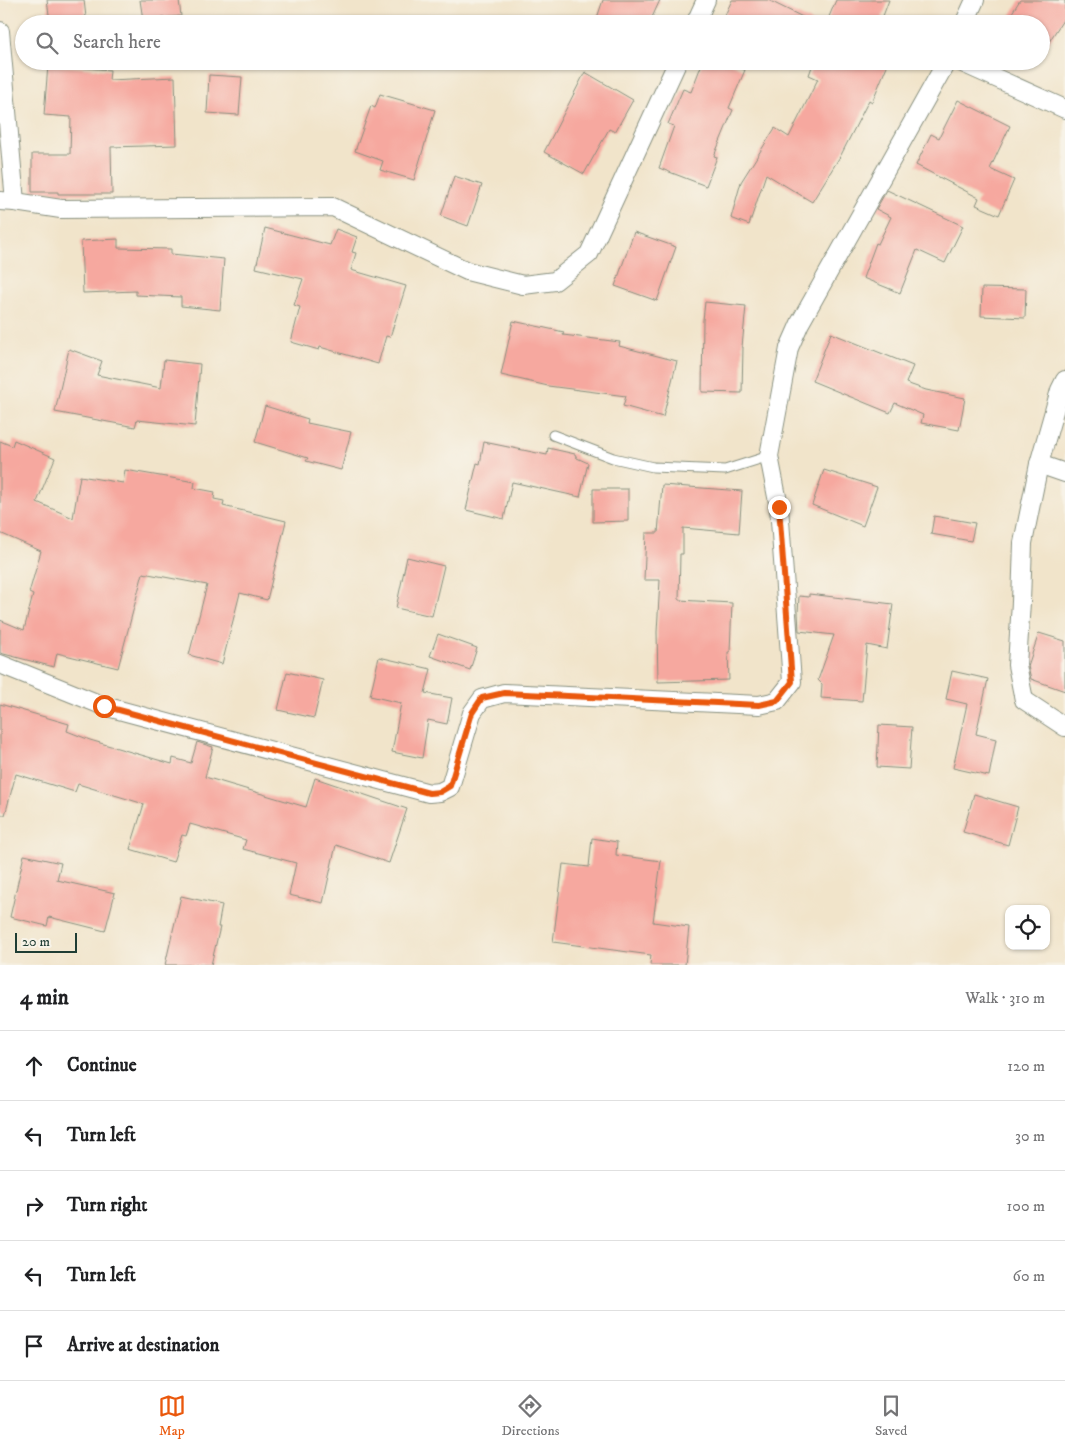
<!DOCTYPE html>
<meta charset="utf-8">
<style>
body{margin:0;font-family:"IM FELL DW Pica",serif;background:#f6f6f6;color:#202124}
.controls{position:absolute;right:15px;bottom:15px;display:grid;overflow:hidden;border-radius:10px;box-shadow:0 1px 4px #0004}
.controls button{width:45px;height:45px;display:grid;place-items:center;padding:0;border:0;border-bottom:1px solid #e0e0e0;background:#fff;color:#202124;font:25px sans-serif}
.scale{position:absolute;left:15px;bottom:12px;width:62px;box-sizing:border-box;padding-left:5px;border:2px solid #1f3d34;border-top:0;font-size:14px;line-height:18px;white-space:nowrap;color:#1f3d34;-webkit-text-stroke:4px #f7f3e8;paint-order:stroke}
.stop{position:absolute;width:15px;height:15px;margin:-11px;border:4px solid #ea580c;border-radius:50%;background:#fff}
.stop.end{background:#ea580c;border-color:#fff;box-shadow:0 1px 5px #0008}
.list{margin:0;padding:0;list-style:none}
h2{display:flex;justify-content:space-between;align-items:center;height:65px;margin:0;padding:0 20px;font-size:21px}
h2 small{font-size:16px;font-weight:400;color:#757577}
.list li{display:grid;grid-template-columns:32px 1fr auto;gap:15px;align-items:center;box-sizing:border-box;height:70px;padding:0 20px;border-top:1px solid #e0e0e0}
.list b{display:block;font-size:19px;white-space:nowrap}
.list em{font-size:16px;font-style:normal;color:#757577}
.icon{flex:none;width:28px;height:28px;fill:none;stroke:currentColor;stroke-width:2;stroke-linecap:round;stroke-linejoin:round}
.map{position:relative;flex:none;width:1065px;height:965px;overflow:hidden}
.search{position:absolute;background:#fff;box-shadow:0 1px 4px #0004;left:15px;right:15px;top:15px;height:55px;display:flex;align-items:center;gap:12px;box-sizing:border-box;padding:0 18px;border-radius:28px;color:#757577;font-size:19px}
.sheet{height:415px;background:#fff}
nav{display:flex;justify-content:space-around;align-items:center;box-sizing:border-box;height:70px;border-top:1px solid #e0e0e0;background:#fff;font-size:14px;color:#757577}
nav a{display:grid;justify-items:center;gap:2px}
nav .on{color:#ea580c}
.map>svg:first-child{display:block}
</style>
<div class="map">
<svg width="1065" height="965" viewBox="0 0 1065 965">
<rect width="100%" height="100%" fill="#f7f3e8"/>
<filter id="ink" filterUnits="userSpaceOnUse"><feTurbulence type="fractalNoise" baseFrequency=".02" numOctaves="2"/><feDisplacementMap in="SourceGraphic" scale="10" xChannelSelector="R" yChannelSelector="G"/><feConvolveMatrix kernelMatrix="1 2 1 2 8 2 1 2 1" color-interpolation-filters="sRGB"/></filter>
<filter id="wash" filterUnits="userSpaceOnUse"><feTurbulence type="fractalNoise" baseFrequency=".0096" numOctaves="4" result="noise"/><feDisplacementMap in="SourceGraphic" scale="20" xChannelSelector="R" yChannelSelector="G"/><feGaussianBlur stdDeviation="1.12" result="paint"/><feColorMatrix in="noise" values="0 0 0 0 0 0 0 0 0 0 0 0 0 0 0 0 0 1.4 0 .05"/><feComposite in="paint" operator="in"/></filter>
<g filter="url(#wash)">
<rect width="100%" height="100%" fill="#f1e4ca"/>
<g id="blocks">
<g fill="#f6a89f">
<path d="M47,0H84L86,17L50,22Z"/>
<path d="M140,0H179L181,16L143,20Z"/>
<path d="M603,0H660L649,24H595Z"/>
<path d="M732,0H768L817,24H721Z"/>
<path d="M836,0H889L880,24H826Z"/>
<path d="M1020,0H1065V17L1041,54V24H1005Z"/>
<path d="M703,61H725L745,70L729,108L733,110L714,156L717,157L706,186L659,168L674,126L668,124L683,89L691,92Z"/>
<path d="M814,61H889L872,102L869,100L841,155L812,202L766,174L749,225L731,218L741,182L775,128L789,137L818,79L809,75Z"/>
<path d="M48,65L110,70L109,80L175,77L177,145L111,147L112,194H58V192H32V154H70L71,117L44,115Z"/>
<path d="M585,72L633,100L615,132L609,129L584,174L544,152Z"/>
<path d="M209,75L242,77L239,115L207,113Z"/>
<path d="M380,94L435,110L414,180L380,170L383,161L355,151L371,106L375,108Z"/>
<path d="M958,100L1010,126L990,169L1014,180L999,215L976,205L979,198L916,165L931,134L939,138Z"/>
<path d="M454,176L482,185L468,226L441,216Z"/>
<path d="M887,190L963,226L945,263L917,250L900,293L863,278L876,243L878,244L891,217L876,209Z"/>
<path d="M265,228L330,245L336,229L357,237L352,252L356,253L351,270L406,286L390,337L386,336L378,364L320,347L319,350L291,342L300,307L294,305L303,279L256,268Z"/>
<path d="M634,232L676,247L657,301L615,286Z"/>
<path d="M118,239V248L171,249V254L224,259L220,310L181,306V297L136,295V291L83,293L81,241Z"/>
<path d="M982,288L1026,289L1025,318L981,316Z"/>
<path d="M705,302L746,306L742,347H743L742,393L702,392L703,320Z"/>
<path d="M513,321L564,332L563,335L620,342L619,346L677,361L663,417L623,406L626,396L548,386L501,375Z"/>
<path d="M831,333L913,366L906,383L926,390L965,398L959,430L921,423L923,415L895,403L890,413L812,381Z"/>
<path d="M69,349L102,361L97,375L161,388L164,360L200,364L195,426L137,420L135,427L55,412Z"/>
<path d="M265,406L308,419L307,423L351,432L341,470L306,461L308,458L255,442Z"/>
<path d="M14,440L55,458L37,502L73,518L80,476L123,483L125,470L195,482L194,488L215,492L214,499L224,501L223,506L286,521L267,600L240,593L222,664L189,655L207,585L143,573L118,668L57,653L54,667L0,653V620L24,630L33,595L29,593L41,551L0,533V441L12,446Z"/>
<path d="M484,442L547,455L548,448L575,454L577,458L588,463L580,497L512,482L504,519L466,510L477,463L480,464Z"/>
<path d="M824,470L877,487L863,526L812,505Z"/>
<path d="M662,485L742,491L739,533L683,528V554H680L679,600L732,603L730,652H728L729,680L658,682L657,632L660,580H644L646,533H658Z"/>
<path d="M593,489H628V521L593,522Z"/>
<path d="M934,516L975,523L971,541L931,534Z"/>
<path d="M407,557L444,566L432,616L396,608Z"/>
<path d="M809,594L893,604L887,649L867,645L862,701L821,698L822,684L818,680L834,635L799,631L798,613L799,596L809,597Z"/>
<path d="M1039,633L1065,641V691L1031,679L1028,666Z"/>
<path d="M438,634L477,648L470,670L430,656Z"/>
<path d="M379,657L431,669L425,693L452,698L447,724L428,720L422,758L392,752L401,703L370,696Z"/>
<path d="M952,671L988,679L976,734L996,739L989,776L953,768L967,704L946,699Z"/>
<path d="M287,672L323,680L314,718L278,710Z"/>
<path d="M0,704L69,724L67,731L90,740L172,764L173,758L191,763L197,742L213,747L205,777L306,807L315,778L407,809L389,863L336,845L323,903L289,895L296,863L243,849L246,840L190,824L186,836L182,835L173,862L130,849L144,804L78,784L75,792L16,774L5,815H0Z"/>
<path d="M879,725L912,727L909,769L877,767Z"/>
<path d="M974,794L1018,807L1008,845L963,832Z"/>
<path d="M592,838L617,842L616,855L661,861L653,922L689,927L685,965H650L651,955L553,942L563,864L589,867Z"/>
<path d="M24,855L61,863L57,880L115,893L105,931L49,917L47,926L10,917Z"/>
<path d="M181,896L222,905L218,927H220L211,965H165Z"/>
</g>
</g>
</g>
<g filter="url(#ink)">
<use href="#blocks" fill-opacity="0" stroke="#88907f" stroke-width="1"/>
<g fill="none" stroke-linecap="round" stroke-linejoin="round">
<defs>
<path id="service" d="M553,435L613,458L653,467L725,470L769,456"/>
<g id="minor">
<path d="M695,24L706,0"/>
<path d="M964,24L975,0"/>
<path d="M0,31L15,202L0,201"/>
<path d="M958,61L1065,109"/>
<path d="M15,202L61,209L333,207L467,271L523,285L555,281L589,254L678,61"/>
<path d="M1065,380L1060,390L1039,464L1023,543L1021,602L1017,665L1024,700L1065,727"/>
<path d="M1039,464L1065,473"/>
<path d="M0,664L104,706L429,793L440,792L450,787L472,713L482,699L504,693L759,705L777,701L792,682L779,507L769,456L789,348L800,323L947,61"/>
</g>
</defs>
<use href="#service" stroke="#88907f" stroke-width="11"/>
<use href="#minor" stroke="#88907f" stroke-width="20"/>
<use href="#service" stroke="#fff" stroke-width="9"/>
<use href="#minor" stroke="#fff" stroke-width="18"/>
</g>
</g>
<g fill="none" stroke-linecap="round" stroke-linejoin="round" filter="url(#ink)">
<path stroke="#ea580c" stroke-width="6" d="M104,706L429,793L440,792L450,786L472,713L482,698L504,693L759,705L777,701L792,682L779,507"/>
</g>
</svg>
<div class="controls">
<button><svg class="icon" aria-label="locate" viewBox="0 0 24 24"><circle cx="12" cy="12" r="6"/><path d="M12 2v4M12 18v4M2 12h4M18 12h4"/></svg></button>
</div>
<div class="scale">20 m</div>
<div class="stop" style="left:104px;top:706px"></div>
<div class="stop end" style="left:779px;top:507px"></div>
<div class="search"><svg class="icon" aria-label="search" viewBox="0 0 24 24"><circle cx="10" cy="10" r="6"/><path d="M15 15l6 6"/></svg>Search here</div>
</div>
<section class="sheet">
<h2>4 min<small>Walk · 310 m</small></h2>
<ul class="list">
<li><svg class="icon" aria-label="ahead" viewBox="0 0 24 24"><path d="M12 20V5M6 11l6-6 6 6"/></svg><div><b>Continue</b></div><em>120 m</em></li>
<li><svg class="icon" aria-label="left" viewBox="0 0 24 24"><path d="M17 20v-9H6M10 6l-5 5 5 5"/></svg><div><b>Turn left</b></div><em>30 m</em></li>
<li><svg class="icon" aria-label="right" viewBox="0 0 24 24"><path d="M7 20v-9h11M14 6l5 5-5 5"/></svg><div><b>Turn right</b></div><em>100 m</em></li>
<li><svg class="icon" aria-label="left" viewBox="0 0 24 24"><path d="M17 20v-9H6M10 6l-5 5 5 5"/></svg><div><b>Turn left</b></div><em>60 m</em></li>
<li><svg class="icon" aria-label="arrive" viewBox="0 0 24 24"><path d="M6 21V4h12l-3 4 3 4H6"/></svg><div><b>Arrive at destination</b></div></li>
</ul>
</section>
<nav>
<a class="on"><svg class="icon" aria-label="map" viewBox="0 0 24 24"><path d="M3 6l6-2 6 2 6-2v14l-6 2-6-2-6 2zM9 4v14M15 6v14"/></svg>Map</a>
<a><svg class="icon" aria-label="directions" viewBox="0 0 24 24"><path d="M12 3l9 9-9 9-9-9zM9 14v-3h6M13 9l2 2-2 2"/></svg>Directions</a>
<a><svg class="icon" aria-label="saved" viewBox="0 0 24 24"><path d="M7 4h10v16l-5-4-5 4z"/></svg>Saved</a>
</nav>
